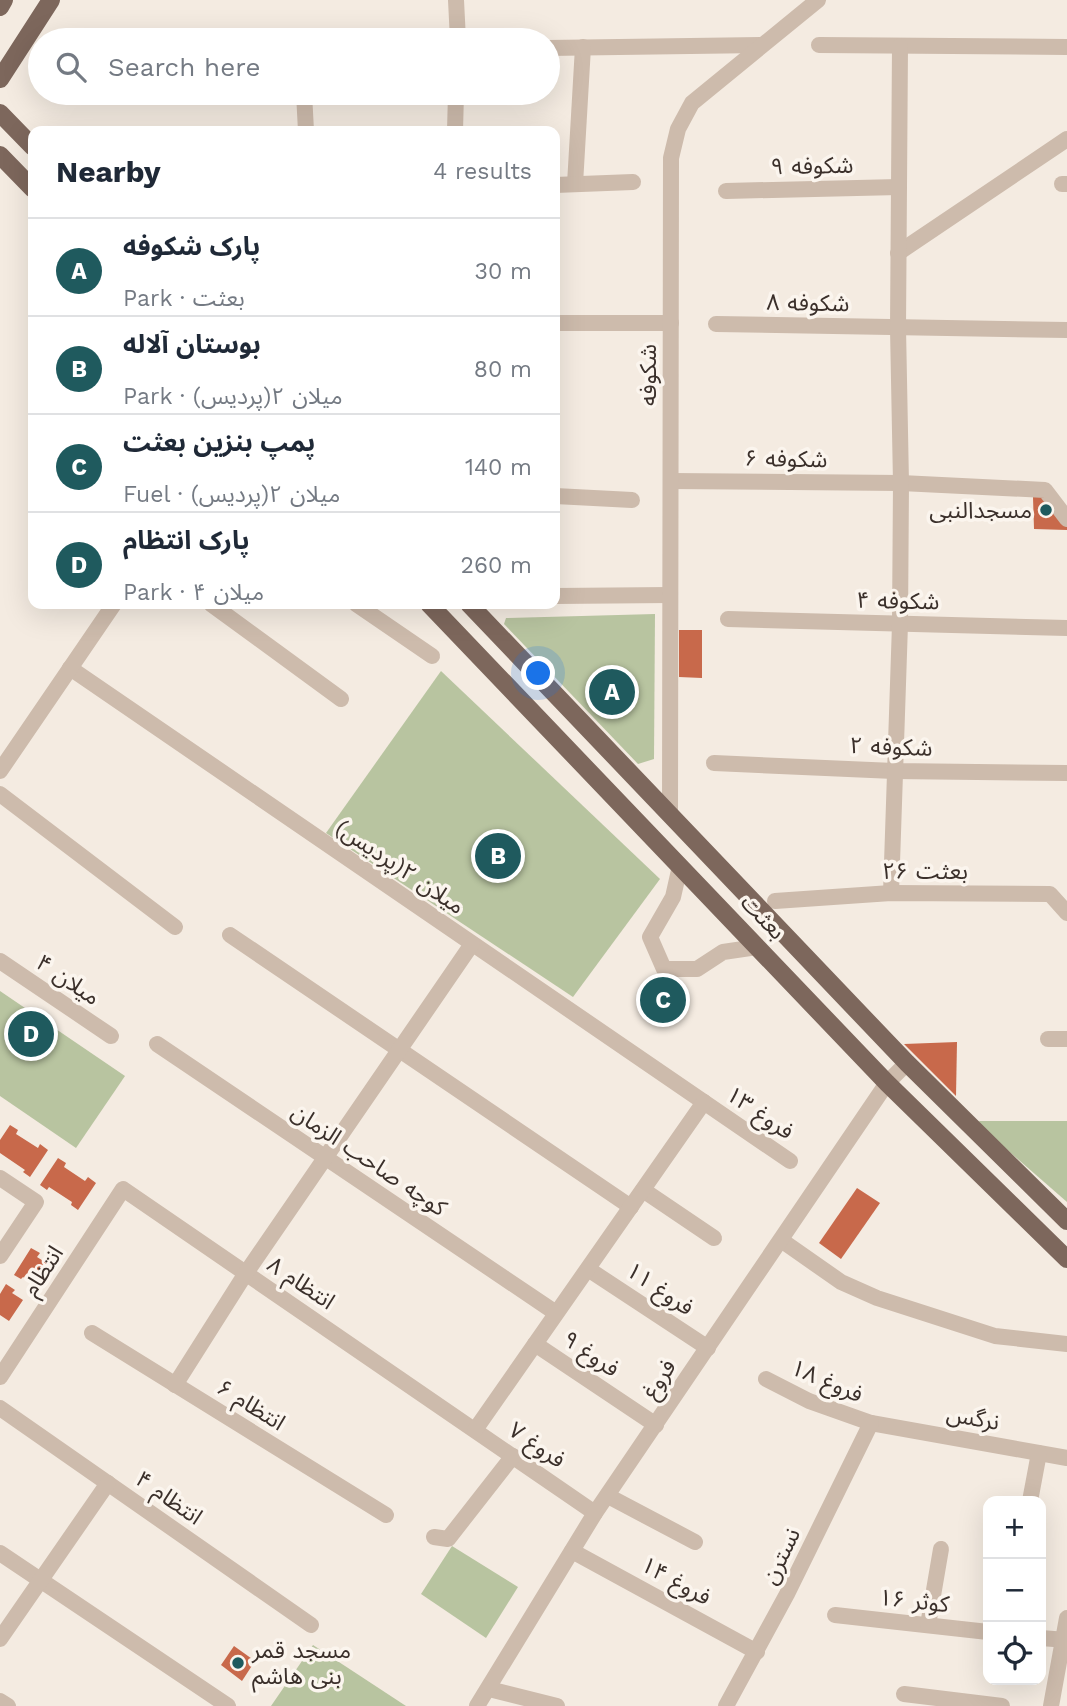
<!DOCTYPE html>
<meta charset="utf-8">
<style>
body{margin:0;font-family:"Work Sans","Noto Sans Arabic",sans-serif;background:#f2f2f3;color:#1f2937}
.controls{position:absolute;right:21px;bottom:21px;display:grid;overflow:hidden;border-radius:14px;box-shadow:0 7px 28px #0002}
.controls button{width:63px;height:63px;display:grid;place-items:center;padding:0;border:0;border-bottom:2px solid #e0e1e3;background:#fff;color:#1f2937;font:35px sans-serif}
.you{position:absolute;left:539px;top:674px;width:24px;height:24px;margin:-18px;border:5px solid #fff;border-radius:50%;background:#1a73e8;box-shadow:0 0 0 10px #1a73e833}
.badge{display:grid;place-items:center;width:46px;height:46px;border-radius:50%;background:#1f5a5e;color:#fff;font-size:23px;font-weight:700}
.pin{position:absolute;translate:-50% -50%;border:4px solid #fff;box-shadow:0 2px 7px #0006}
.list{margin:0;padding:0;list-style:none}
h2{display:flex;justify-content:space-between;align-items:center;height:91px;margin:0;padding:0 28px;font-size:30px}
h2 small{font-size:23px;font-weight:400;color:#747a83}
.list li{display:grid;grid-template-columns:46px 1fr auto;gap:21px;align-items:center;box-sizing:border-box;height:98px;padding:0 28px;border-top:2px solid #e0e1e3}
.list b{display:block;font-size:26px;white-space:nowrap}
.list p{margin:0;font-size:23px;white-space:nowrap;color:#747a83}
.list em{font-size:23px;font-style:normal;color:#747a83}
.icon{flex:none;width:38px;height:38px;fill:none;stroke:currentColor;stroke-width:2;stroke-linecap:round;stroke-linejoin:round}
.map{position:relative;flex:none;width:1067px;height:1706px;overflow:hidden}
.search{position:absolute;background:#fff;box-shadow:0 7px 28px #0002;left:28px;top:28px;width:532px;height:77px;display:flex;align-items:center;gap:18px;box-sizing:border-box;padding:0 24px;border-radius:38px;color:#747a83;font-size:26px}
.panel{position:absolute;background:#fff;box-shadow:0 7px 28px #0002;left:28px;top:126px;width:532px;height:483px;border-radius:14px}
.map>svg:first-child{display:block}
</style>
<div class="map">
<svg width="1067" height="1706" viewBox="0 0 1067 1706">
<rect width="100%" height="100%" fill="#f4ebe1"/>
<g fill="#b8c4a0">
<path d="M655,614L654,759L638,764L504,624L506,618Z"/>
<path d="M441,671L660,879L573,997L326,833Z"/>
<path d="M0,991L125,1076L76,1148L0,1096Z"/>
<path d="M979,1121H1067V1202L981,1127Z"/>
<path d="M452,1546L518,1587L486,1638L421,1594Z"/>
<path d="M313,1645L406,1706H271Z"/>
</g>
<g fill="#c8694b">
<path d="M1033,497H1050L1067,522V530L1034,529Z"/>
<path d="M679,630H702V678L679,677Z"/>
<path d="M957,1042L956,1096L904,1044Z"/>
<path d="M10,1125L18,1130L16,1134L38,1148L40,1144L48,1150L30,1177L23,1172L25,1170L0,1153V1140Z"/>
<path d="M58,1158L66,1163L64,1167L85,1181L88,1177L96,1183L78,1210L71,1205L72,1202L49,1187L47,1190L40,1185Z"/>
<path d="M857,1188L880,1203L841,1259L819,1243Z"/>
<path d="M31,1248L40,1253L37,1257L48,1264L35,1284L23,1277L21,1279L14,1275Z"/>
<path d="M6,1284L15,1290L12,1293L23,1300L9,1321L0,1315V1294Z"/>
<path d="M234,1646L255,1661L242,1681L221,1665Z"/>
</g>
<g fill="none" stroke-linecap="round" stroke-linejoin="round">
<g stroke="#cdbbac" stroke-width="16">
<path d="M456,0L458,40"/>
<path d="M819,45L1067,47"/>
<path d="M548,48L761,45"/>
<path d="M304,93L306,131"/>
<path d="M455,131L456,93"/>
<path d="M575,184L583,47"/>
<path d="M1062,184H1067"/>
<path d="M555,185L633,182"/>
<path d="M726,191L899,187"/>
<path d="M898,253L1067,139"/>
<path d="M555,323H671"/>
<path d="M716,324L1067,330"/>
<path d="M671,481L901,483L1045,490L1067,519"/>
<path d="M555,496L632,500"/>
<path d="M555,596L670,595"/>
<path d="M211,604L341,699"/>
<path d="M356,604L432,656"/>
<path d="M728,619L1067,628"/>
<path d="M70,668L790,1161"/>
<path d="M714,763L894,771L1067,773"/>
<path d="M0,771L114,604"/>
<path d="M0,794L175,927"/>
<path d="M670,814L671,158L678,129L692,103L818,0"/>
<path d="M680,866L673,897L650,937L664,969H697L723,952L757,947"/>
<path d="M891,893L900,624L901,483L898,328L900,46"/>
<path d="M775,901L891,893L1050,894L1067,913"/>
<path d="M230,935L631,1207"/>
<path d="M0,961L111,1036"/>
<path d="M1048,1039H1067"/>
<path d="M157,1044L556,1313"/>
<path d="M0,1178L36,1202L0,1256"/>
<path d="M643,1190L714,1238"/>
<path d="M781,1240L841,1282L877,1298L995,1336L1067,1344"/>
<path d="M588,1269L708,1348"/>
<path d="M92,1333L386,1515"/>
<path d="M535,1344L656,1425"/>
<path d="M0,1377L123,1189L595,1513"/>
<path d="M766,1379L809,1401L871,1423L1067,1458"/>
<path d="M175,1385L246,1273L472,944"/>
<path d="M0,1408L311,1625"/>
<path d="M475,1430L704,1102"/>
<path d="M608,1496L695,1542"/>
<path d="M1030,1501L1039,1453"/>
<path d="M434,1537L448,1539L513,1456"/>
<path d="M572,1551L757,1652"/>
<path d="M0,1553L228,1706"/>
<path d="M835,1615L988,1632"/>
<path d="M928,1625L941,1549"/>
<path d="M1041,1638L1067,1640"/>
<path d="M0,1639L108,1483"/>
<path d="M489,1689L557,1706"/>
<path d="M904,1694L1002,1706"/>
<path d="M0,1701L8,1706"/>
<path d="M477,1706L595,1513L887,1083L907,1063"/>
<path d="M726,1706L787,1594L871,1423"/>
<path d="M1051,1706L1067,1618"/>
</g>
<g stroke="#7d675c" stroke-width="18">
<path d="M0,7L4,0"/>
<path d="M0,79L51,0"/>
<path d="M0,113L33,147"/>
<path d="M0,155L33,189"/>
<path d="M429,604L887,1083L1067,1259"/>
<path d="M469,604L907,1063L1067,1221"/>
</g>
</g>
<g fill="#1f5a5e" stroke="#fbf5ee" stroke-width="2.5">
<circle cx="1046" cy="510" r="7"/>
<circle cx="238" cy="1663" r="7"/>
</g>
<g text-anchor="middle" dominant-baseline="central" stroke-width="7" stroke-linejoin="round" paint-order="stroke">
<g font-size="23" fill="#3b302b" stroke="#fbf5ee">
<text transform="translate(812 166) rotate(-1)">شکوفه ۹</text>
<text transform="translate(808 303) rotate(1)">شکوفه ۸</text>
<text transform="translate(648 375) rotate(-90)">شکوفه</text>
<text transform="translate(786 459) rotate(1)">شکوفه ۶</text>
<text transform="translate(898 601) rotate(1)">شکوفه ۴</text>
<text transform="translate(891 747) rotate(2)">شکوفه ۲</text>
<text transform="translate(400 867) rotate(34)">میلان ۲(پردیس)</text>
<text x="925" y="871">بعثت ۲۶</text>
<text transform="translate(763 917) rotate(46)">بعثت</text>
<text transform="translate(68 980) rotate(34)">میلان ۴</text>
<text transform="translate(760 1113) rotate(34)">فروغ ۱۳</text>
<text transform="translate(369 1160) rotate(34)">کوچه صاحب الزمان</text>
<text transform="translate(43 1271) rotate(-57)">انتظام</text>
<text transform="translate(301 1283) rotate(34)">انتظام ۸</text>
<text transform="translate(660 1289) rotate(34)">فروغ ۱۱</text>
<text transform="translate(591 1354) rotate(34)">فروغ ۹</text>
<text transform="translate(659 1379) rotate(-56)">فروغ</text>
<text transform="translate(827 1381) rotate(23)">فروغ ۱۸</text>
<text transform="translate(251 1405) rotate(32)">انتظام ۶</text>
<text transform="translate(973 1418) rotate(10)">نرگس</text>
<text transform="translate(537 1445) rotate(34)">فروغ ۷</text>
<text transform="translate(169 1498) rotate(35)">انتظام ۴</text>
<text transform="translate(781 1556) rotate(-64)">نسترن</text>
<text transform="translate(676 1581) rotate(29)">فروغ ۱۴</text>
<text transform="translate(914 1601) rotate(6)">کوثر ۱۶</text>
</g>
<g font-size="23" fill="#3b302b" stroke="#fbf5ee" text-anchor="end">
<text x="1032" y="510">مسجدالنبی</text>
<text x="252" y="1650" text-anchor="start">مسجد قمر<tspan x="252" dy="26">بنی هاشم</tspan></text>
</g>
</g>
</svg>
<div class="controls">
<button>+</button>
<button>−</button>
<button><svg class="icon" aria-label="locate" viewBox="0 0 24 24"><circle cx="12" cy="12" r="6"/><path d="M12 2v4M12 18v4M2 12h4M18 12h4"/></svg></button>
</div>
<div class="you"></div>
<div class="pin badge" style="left:612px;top:692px">A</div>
<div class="pin badge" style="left:498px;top:856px">B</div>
<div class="pin badge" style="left:663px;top:1000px">C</div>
<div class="pin badge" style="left:31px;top:1034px">D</div>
<div class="search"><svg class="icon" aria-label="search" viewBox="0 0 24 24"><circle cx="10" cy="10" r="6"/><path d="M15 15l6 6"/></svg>Search here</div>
<section class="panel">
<h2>Nearby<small>4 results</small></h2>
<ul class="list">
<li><span class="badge">A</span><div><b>پارک شکوفه</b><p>Park · بعثت</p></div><em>30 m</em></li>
<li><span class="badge">B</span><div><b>بوستان آلاله</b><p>Park · میلان ۲(پردیس)</p></div><em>80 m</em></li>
<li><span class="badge">C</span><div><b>پمپ بنزین بعثت</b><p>Fuel · میلان ۲(پردیس)</p></div><em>140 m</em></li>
<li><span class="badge">D</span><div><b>پارک انتظام</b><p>Park · میلان ۴</p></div><em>260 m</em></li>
</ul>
</section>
</div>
